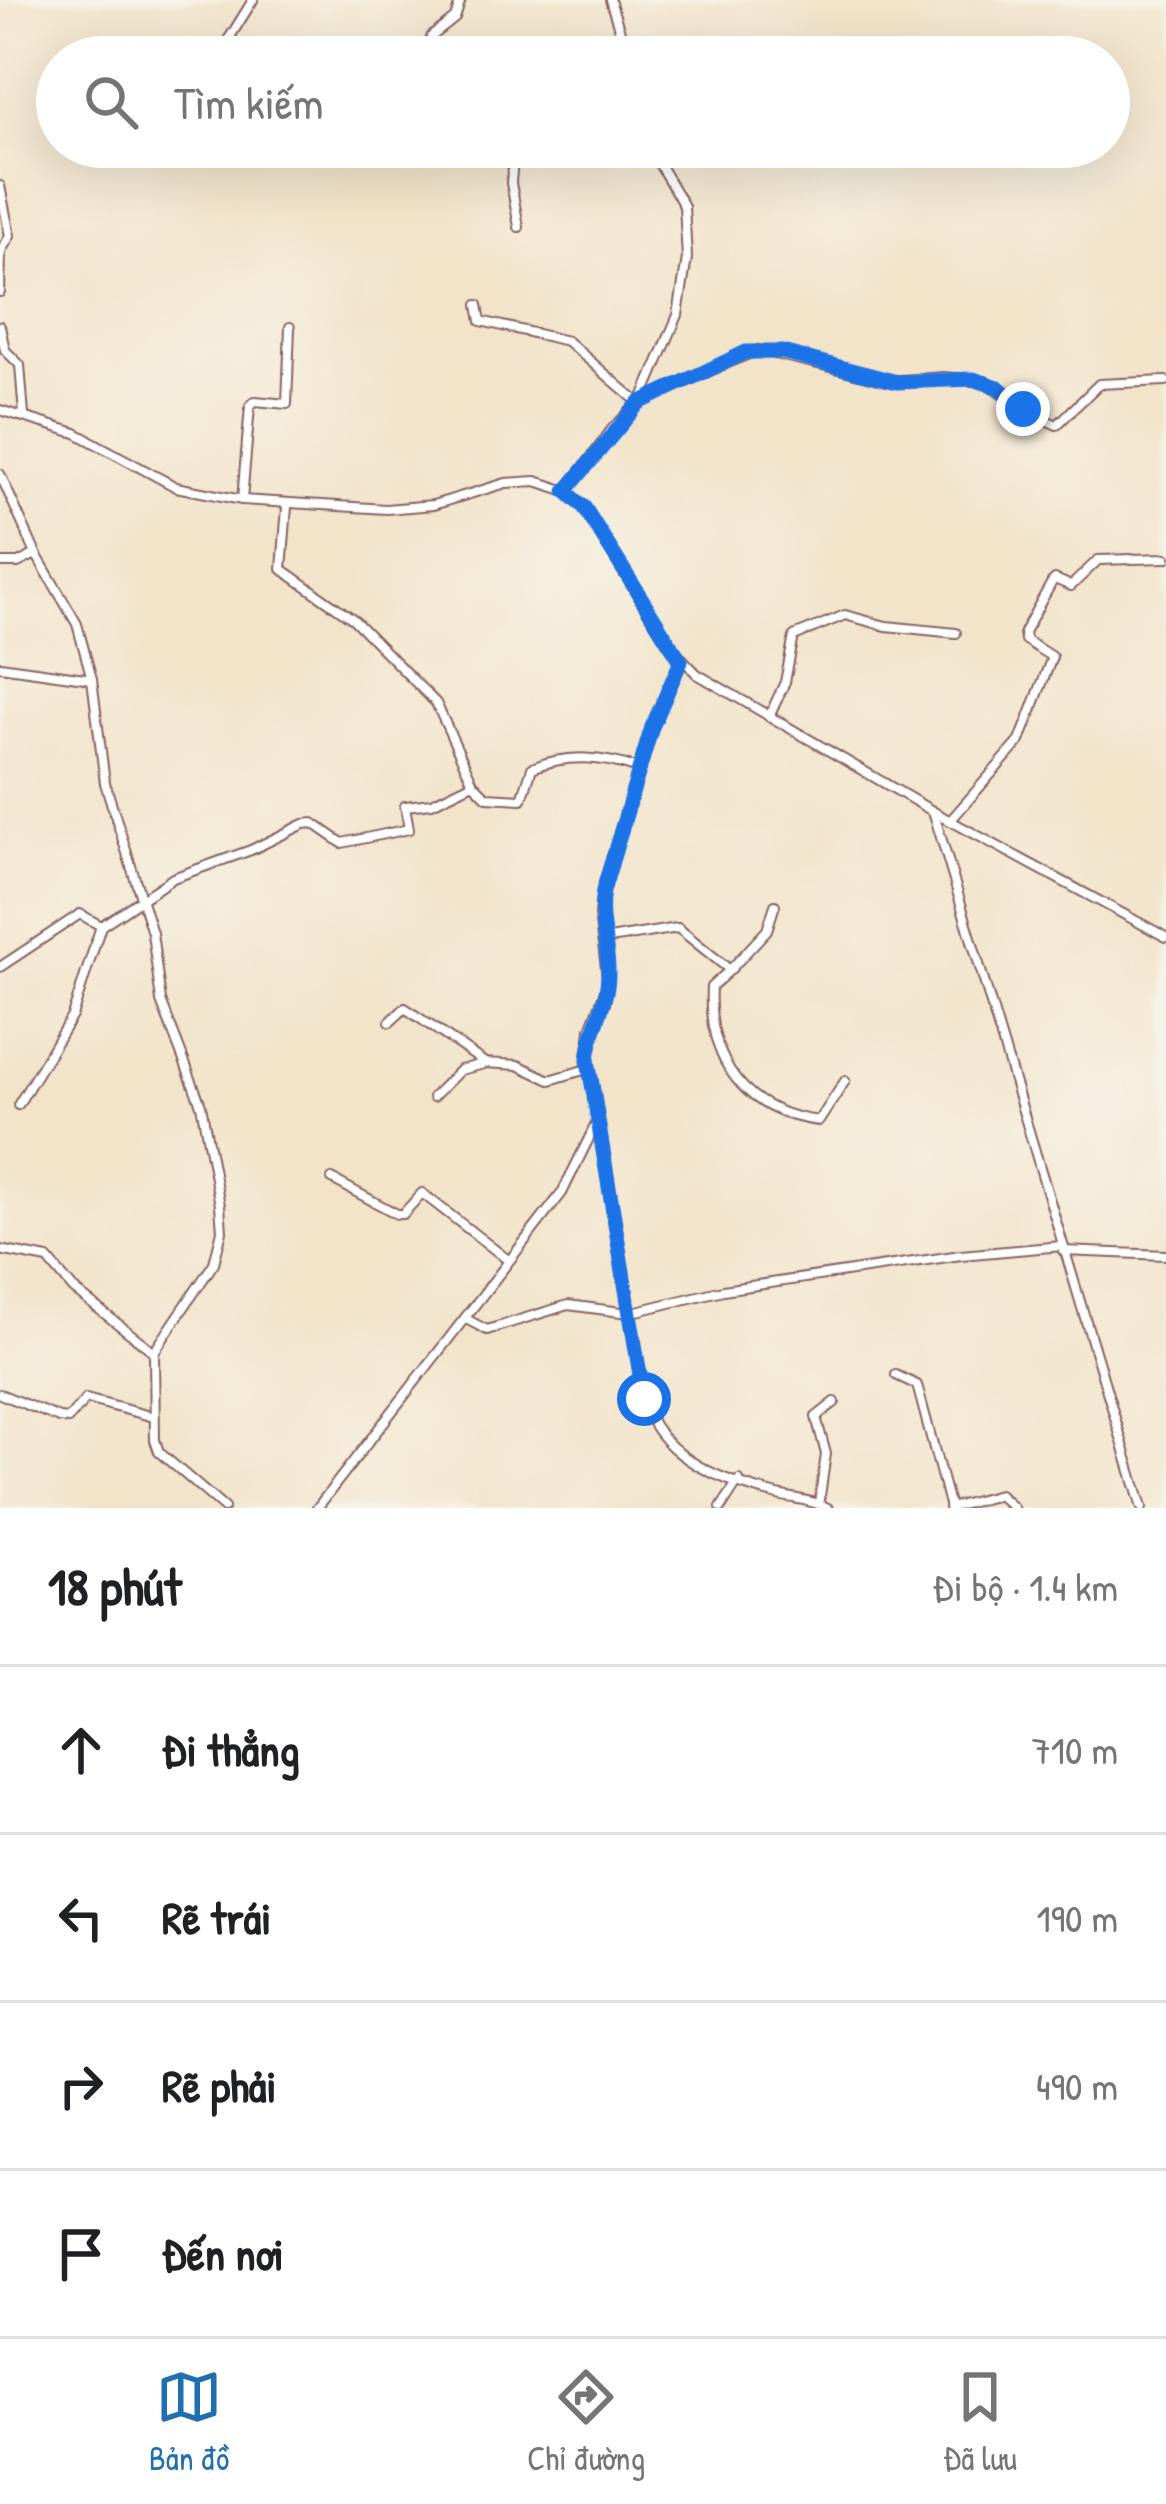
<!DOCTYPE html>
<html lang="vi">
<meta charset="utf-8">
<style>
body{margin:0;font-family:"Patrick Hand",sans-serif;background:#f6f6f6;color:#202124}
.stop{position:absolute;width:36px;height:36px;margin:-27px;border:9px solid #1a73e8;border-radius:50%;background:#fff}
.stop.end{background:#1a73e8;border-color:#fff;box-shadow:0 3px 12px #0008}
.list{margin:0;padding:0;list-style:none}
h2{display:flex;justify-content:space-between;align-items:center;height:156px;margin:0;padding:0 48px;font-size:51px}
h2 small{font-size:39px;font-weight:400;color:#757577}
.list li{display:grid;grid-template-columns:78px 1fr auto;gap:36px;align-items:center;box-sizing:border-box;height:168px;padding:0 48px;border-top:3px solid #e0e0e0}
.list b{display:block;font-size:45px;white-space:nowrap}
.list em{font-size:39px;font-style:normal;color:#757577}
.icon{flex:none;width:66px;height:66px;fill:none;stroke:currentColor;stroke-width:2;stroke-linecap:round;stroke-linejoin:round}
.map{position:relative;flex:none;width:1166px;height:1508px;overflow:hidden}
.search{position:absolute;background:#fff;box-shadow:0 12px 48px #0002;left:36px;right:36px;top:36px;height:132px;display:flex;align-items:center;gap:30px;box-sizing:border-box;padding:0 42px;border-radius:66px;color:#757577;font-size:45px}
.sheet{height:828px;background:#fff}
nav{display:flex;justify-content:space-around;align-items:center;box-sizing:border-box;height:168px;border-top:3px solid #e0e0e0;background:#fff;font-size:33px;color:#757577}
nav a{display:grid;justify-items:center;gap:6px}
nav .on{color:#1f6fb2}
.map>svg:first-child{display:block}
</style>
<div class="map">
<svg width="1166" height="1508" viewBox="0 0 1166 1508">
<rect width="100%" height="100%" fill="#f7f3e8"/>
<filter id="ink" filterUnits="userSpaceOnUse"><feTurbulence type="fractalNoise" baseFrequency=".00833" numOctaves="2"/><feDisplacementMap in="SourceGraphic" scale="24" xChannelSelector="R" yChannelSelector="G"/><feConvolveMatrix kernelMatrix="1 2 1 2 8 2 1 2 1" color-interpolation-filters="sRGB"/></filter>
<filter id="wash" filterUnits="userSpaceOnUse"><feTurbulence type="fractalNoise" baseFrequency=".004" numOctaves="4" result="noise"/><feDisplacementMap in="SourceGraphic" scale="48" xChannelSelector="R" yChannelSelector="G"/><feGaussianBlur stdDeviation="2.7" result="paint"/><feColorMatrix in="noise" values="0 0 0 0 0 0 0 0 0 0 0 0 0 0 0 0 0 1.4 0 .05"/><feComposite in="paint" operator="in"/></filter>
<g filter="url(#wash)">
<rect width="100%" height="100%" fill="#f2e3c9"/>
</g>
<g filter="url(#ink)">
<g fill="none" stroke-linecap="round" stroke-linejoin="round">
<defs>
<g id="street">
<path d="M610,0L628,57"/>
<path d="M216,57L230,37"/>
<path d="M242,57L230,37L253,0"/>
<path d="M432,57L431,37L455,18L461,0"/>
<path d="M514,147L511,183L519,227"/>
<path d="M532,147H546"/>
<path d="M729,147V151"/>
<path d="M0,186L10,236L1,251L0,292"/>
<path d="M478,305L481,321L567,341L639,403"/>
<path d="M0,326L5,350L20,365L24,415"/>
<path d="M642,400L758,350L890,381L944,377L986,382L1027,412L1057,425L1099,384L1166,381"/>
<path d="M0,410L76,433L176,487L242,500L386,509L433,505L506,483L536,481L567,491L584,507L669,645L697,674L934,812L1166,937"/>
<path d="M0,474L36,554L77,624L92,679L105,783L152,933L161,1001L201,1105L220,1205L222,1231L214,1263L154,1352L155,1440L159,1452L224,1508"/>
<path d="M567,491L612,429L642,400L678,315L687,258L684,206L649,147"/>
<path d="M242,500L250,406L255,401L287,404L290,327"/>
<path d="M287,507L282,569L353,619L436,703L473,783L487,797L522,799L532,768C569,753 603,757 639,769"/>
<path d="M0,563H18L36,554"/>
<path d="M681,661L652,727L603,891L599,914L608,983L591,1029L588,1060L646,1409C666,1460 723,1481 774,1494C792,1499 811,1499 828,1508"/>
<path d="M0,666L92,679"/>
<path d="M769,717L785,682L794,636L845,615L886,626L956,633"/>
<path d="M934,814L1142,1508"/>
<path d="M950,821L1020,741L1052,657L1025,640L1024,632L1052,582L1055,579L1071,586L1098,560L1166,558"/>
<path d="M603,940L678,928L730,970L767,930L775,905"/>
<path d="M0,967L80,914L101,926L173,878L251,850L304,824L313,823L342,843L409,829L405,806L432,803L473,783"/>
<path d="M730,970L711,987C707,1061 745,1112 819,1121L845,1081"/>
<path d="M390,1022L405,1008L485,1063L518,1065L550,1080L587,1069"/>
<path d="M433,1097L460,1070L484,1064"/>
<path d="M18,1105L72,1016L101,926"/>
<path d="M332,1179L397,1214H403L422,1193L508,1260"/>
<path d="M0,1250L48,1259L73,1289L154,1352"/>
<path d="M1063,1251L1166,1255"/>
<path d="M466,1319L487,1330L568,1305L629,1313L723,1290L961,1255L1062,1246"/>
<path d="M896,1375L917,1385L950,1508"/>
<path d="M0,1394L59,1418L68,1419L86,1399L154,1417"/>
<path d="M819,1503L826,1454L816,1417L835,1402"/>
<path d="M317,1508L562,1193L597,1122"/>
<path d="M721,1508L739,1480"/>
<path d="M949,1508L999,1495L1013,1508"/>
</g>
</defs>
<use href="#street" stroke="#856462" stroke-width="12"/>
<use href="#street" stroke="#fff" stroke-width="8"/>
</g>
</g>
<g fill="none" stroke-linecap="round" stroke-linejoin="round" filter="url(#ink)">
<path stroke="#1a73e8" stroke-width="15" d="M644,1399L588,1060C590,1032 604,1012 607,986C612,954 597,924 603,891L652,727L681,661L584,507L566,491L639,403L746,352H782L897,382L973,379L998,387L1023,409"/>
</g>
</svg>
<div class="stop" style="left:644px;top:1399px"></div>
<div class="stop end" style="left:1023px;top:409px"></div>
<div class="search"><svg class="icon" aria-label="search" viewBox="0 0 24 24"><circle cx="10" cy="10" r="6"/><path d="M15 15l6 6"/></svg>Tìm kiếm</div>
</div>
<section class="sheet">
<h2>18 phút<small>Đi bộ · 1.4 km</small></h2>
<ul class="list">
<li><svg class="icon" aria-label="ahead" viewBox="0 0 24 24"><path d="M12 20V5M6 11l6-6 6 6"/></svg><div><b>Đi thẳng</b></div><em>710 m</em></li>
<li><svg class="icon" aria-label="left" viewBox="0 0 24 24"><path d="M17 20v-9H6M10 6l-5 5 5 5"/></svg><div><b>Rẽ trái</b></div><em>190 m</em></li>
<li><svg class="icon" aria-label="right" viewBox="0 0 24 24"><path d="M7 20v-9h11M14 6l5 5-5 5"/></svg><div><b>Rẽ phải</b></div><em>490 m</em></li>
<li><svg class="icon" aria-label="arrive" viewBox="0 0 24 24"><path d="M6 21V4h12l-3 4 3 4H6"/></svg><div><b>Đến nơi</b></div></li>
</ul>
</section>
<nav>
<a class="on"><svg class="icon" aria-label="map" viewBox="0 0 24 24"><path d="M3 6l6-2 6 2 6-2v14l-6 2-6-2-6 2zM9 4v14M15 6v14"/></svg>Bản đồ</a>
<a><svg class="icon" aria-label="directions" viewBox="0 0 24 24"><path d="M12 3l9 9-9 9-9-9zM9 14v-3h6M13 9l2 2-2 2"/></svg>Chỉ đường</a>
<a><svg class="icon" aria-label="saved" viewBox="0 0 24 24"><path d="M7 4h10v16l-5-4-5 4z"/></svg>Đã lưu</a>
</nav>
